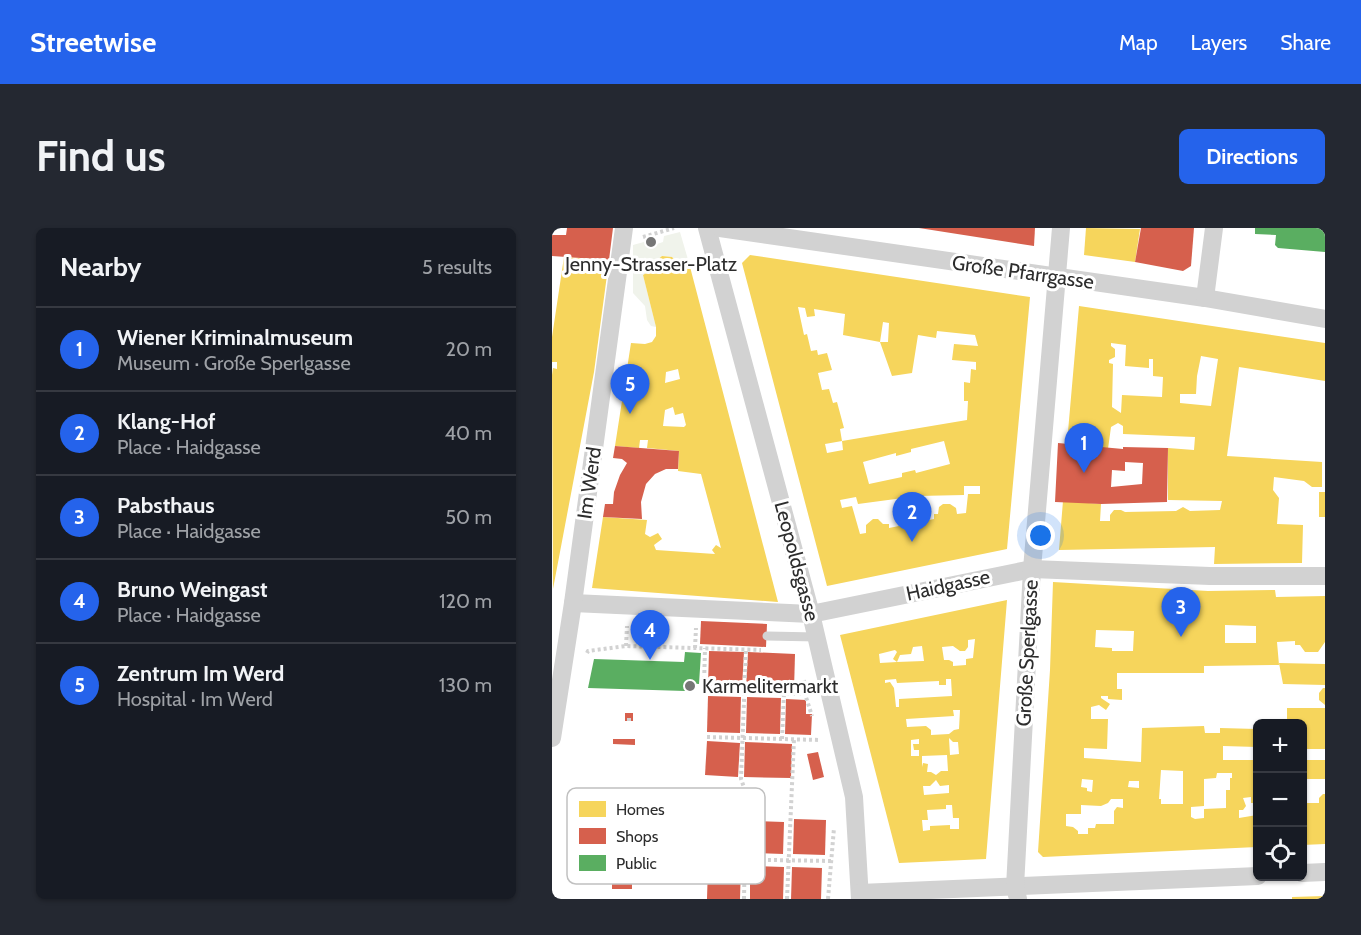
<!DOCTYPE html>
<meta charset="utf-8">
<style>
body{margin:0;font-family:Cabin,sans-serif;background:#242831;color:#f1f3f6}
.controls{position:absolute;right:18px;bottom:18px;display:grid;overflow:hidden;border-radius:9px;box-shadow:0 2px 4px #0004}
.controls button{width:54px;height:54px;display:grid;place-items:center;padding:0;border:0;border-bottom:2px solid #363941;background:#171b24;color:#f1f3f6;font:30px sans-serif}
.you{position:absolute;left:489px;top:308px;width:21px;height:21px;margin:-15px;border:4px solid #fff;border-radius:50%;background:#1a73e8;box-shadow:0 0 0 9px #1a73e833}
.badge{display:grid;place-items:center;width:39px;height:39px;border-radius:50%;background:#2563eb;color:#fff;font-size:20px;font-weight:700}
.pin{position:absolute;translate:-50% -50px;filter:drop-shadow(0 2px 3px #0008)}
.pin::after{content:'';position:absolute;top:32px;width:21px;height:18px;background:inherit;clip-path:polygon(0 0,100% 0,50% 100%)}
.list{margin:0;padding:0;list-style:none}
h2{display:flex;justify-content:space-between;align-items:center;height:78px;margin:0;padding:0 24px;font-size:26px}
h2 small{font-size:20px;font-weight:400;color:#9ea1a6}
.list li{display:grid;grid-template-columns:39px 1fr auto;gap:18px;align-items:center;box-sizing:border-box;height:84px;padding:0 24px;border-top:2px solid #363941}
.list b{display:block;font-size:22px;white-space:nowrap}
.list p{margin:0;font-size:20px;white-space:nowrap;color:#9ea1a6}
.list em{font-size:20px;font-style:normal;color:#9ea1a6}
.icon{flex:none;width:33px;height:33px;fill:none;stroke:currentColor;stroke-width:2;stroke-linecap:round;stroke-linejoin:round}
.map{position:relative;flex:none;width:773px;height:671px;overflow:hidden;border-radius:9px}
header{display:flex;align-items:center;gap:36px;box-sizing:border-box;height:84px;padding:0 30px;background:#2563eb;color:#fff}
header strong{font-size:28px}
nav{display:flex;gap:33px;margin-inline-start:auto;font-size:21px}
.intro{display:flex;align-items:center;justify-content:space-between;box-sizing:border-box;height:144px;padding:0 36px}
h1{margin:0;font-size:42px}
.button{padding:15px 27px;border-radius:9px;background:#2563eb;color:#fff;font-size:21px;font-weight:700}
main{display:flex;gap:36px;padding:0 36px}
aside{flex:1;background:#171b24;border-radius:9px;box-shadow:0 2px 4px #0004}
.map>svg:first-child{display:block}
</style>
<header>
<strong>Streetwise</strong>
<nav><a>Map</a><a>Layers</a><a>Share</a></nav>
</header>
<div class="intro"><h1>Find us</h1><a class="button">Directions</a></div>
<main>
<aside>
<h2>Nearby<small>5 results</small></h2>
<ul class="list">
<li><span class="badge">1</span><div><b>Wiener Kriminalmuseum</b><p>Museum · Große Sperlgasse</p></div><em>20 m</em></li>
<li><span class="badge">2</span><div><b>Klang-Hof</b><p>Place · Haidgasse</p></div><em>40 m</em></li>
<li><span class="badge">3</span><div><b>Pabsthaus</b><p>Place · Haidgasse</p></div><em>50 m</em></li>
<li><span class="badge">4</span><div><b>Bruno Weingast</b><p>Place · Haidgasse</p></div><em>120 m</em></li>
<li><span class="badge">5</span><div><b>Zentrum Im Werd</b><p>Hospital · Im Werd</p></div><em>130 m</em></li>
</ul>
</aside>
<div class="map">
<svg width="773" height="671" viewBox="0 0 773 671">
<rect width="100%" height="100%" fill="#fff"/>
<path fill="#f0f3eb" d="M128,4L137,35H126L120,29L110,28L103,34L101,41L91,47L104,99L99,98L95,92L93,78L81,65V17L99,12L102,17L111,14L112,8Z"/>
<g fill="#f6d55c" fill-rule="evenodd">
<path d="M534,0L588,1L583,34L532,27Z"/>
<path d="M198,27L478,69L455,321L275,358L190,35ZM246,79L253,80L255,89L263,88L262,81L293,86L291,107L328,114L331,94L337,95L336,114H328L340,148L360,145L366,107L384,110L385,103L423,107L426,118L402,116L400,132L424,134V142L419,141L418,155L412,154V173H416L415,192L290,213L288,201L292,200L285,174L281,175L277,161L270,162L266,145L280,142L275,125L266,127L265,122L259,123L255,106L252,107ZM290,213L291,222L275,225L273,216ZM392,213L398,236L364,245L363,242L350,245V249L317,256L311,234L344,225V228L359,224V221ZM412,258H428V266H416L414,285L405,286L404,280L398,276H391L387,279L386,286H382V291L337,300V296H331L326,291H321L314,297V305L308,306L300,278L290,280L288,272L304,269L306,276L366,268L412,267Z"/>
<path d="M110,28L120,29L126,35H137L226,374L40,360L51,289L95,292L93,306L98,309L106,305L110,311L102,317L104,322L163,326L160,322L164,317L169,320L149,246L126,243L127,223L95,220L96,212H88L87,220L63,218L79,115L93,116L100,114L104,108V99L91,47L101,41L103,34ZM126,141L128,151L113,155L114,144ZM121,179L123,187L131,185L134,197L132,199L111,198L113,182Z"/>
<path d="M12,29L57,32L42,144L1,361L0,147L1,140L5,141V134H0V109Z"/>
<path d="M527,78L773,115V153L687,139L675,228L770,234V259H760L752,253L722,249L721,262L727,270L725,296L751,297L750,335L662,336L663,319L507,322L511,273L549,276L548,293H558V287L562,282H569L573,284L624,283L631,279L638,283L668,282L670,273L616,272V220L642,222L643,209L571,206V198L566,195L559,199L556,221L515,215ZM559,115L574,117L573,138L597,140V131H601V148L611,149L610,169L570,167L569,185L560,179L561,136L557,135V132L563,129V121L559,118ZM649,128L666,131L659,178L628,175V166H644L645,148Z"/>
<rect x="767" y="264" width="6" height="25"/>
<path d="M501,354L656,363L723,362L724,369L773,368V414L766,424H753L748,417H743V413L725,414L727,437L652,438V445H565V461H570V472L556,471V468H549V470L558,476L554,482L547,477L539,479V491H556L555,521L532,520V530L589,534L590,500L652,498L653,505H668V500L705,501V519L671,518V532H705V575H699V569L691,570L694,578L691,582H687V590L705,587V619L491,629L486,624L498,442ZM673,397L704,398V415H673ZM544,402L582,403L581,423H560V420L543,419ZM609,542L631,543V576H609V571H607ZM665,545H680V550H678V562H674V580L652,581V590L643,591L639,589V579L652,578V551L664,550ZM530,551L541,552L540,564L535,563V560L529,559ZM577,553H587V560L576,559ZM559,571H571V580L565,579L562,583V596H544L543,600H536V606H526V603L521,599L514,598V586H529V577L549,578L556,575Z"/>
<path d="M455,372L434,631L347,635L288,407ZM423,411L421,430L414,431V437L401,438V434L397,432H392L390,419L401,418L408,423H413L416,419V412ZM370,418L372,433L345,434L348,427L359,426L361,419ZM343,422L345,424L341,431L345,434L328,435L327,426ZM344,451L345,455L387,453V457H394V451H399L400,468L347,471V479H344L342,460L338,454L333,455V452ZM401,482H408L407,501L402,502L397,506L379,507V502L374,498L355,499L354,491L402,488ZM397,510L401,514H406L407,526L398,527ZM367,511V516H361L362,522H367V528H359V512ZM395,527L396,543H389L384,547L379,544H375L376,536L371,535L370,539V528ZM384,552L388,558L397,557V565L372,567L371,558H378ZM394,577H400L401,590H407V601H398V597L378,598V602L371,603L370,592H376L375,582L394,581Z"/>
<path d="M727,435L773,436V457L731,456Z"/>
<path d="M771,460H773V477L767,472V465Z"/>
<path d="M735,480H773V521H750V496L735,495Z"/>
<rect x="750" y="532" width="23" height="19"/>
<path d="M771,566H773V616L750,617L751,575H767V570Z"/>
<path d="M773,668V671H740V669Z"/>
</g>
<g fill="#d6604d" fill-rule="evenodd">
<path d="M15,0H61L57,32L0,28V7H14Z"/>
<path d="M367,0H483L482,18Z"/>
<path d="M589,0H642L639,38L631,43L583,34Z"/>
<path d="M506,215L571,221V219L616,220L615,274L549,276L503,274ZM573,234L591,235L590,256L559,259L560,242L573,243Z"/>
<path d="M63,218L127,223L126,241H114L103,246L94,256L89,274L90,291L51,289L53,276H61L62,264L68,247L75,235L70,231L61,230Z"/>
<path d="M149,393L215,396L214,419L148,416Z"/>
<path d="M157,423L192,424L190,460L156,458Z"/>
<path d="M196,424L243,426L242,462L194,460Z"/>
<path d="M156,468L189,469L188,505L155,504Z"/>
<path d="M195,469L229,470L228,506L194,505Z"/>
<path d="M234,471L254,472V486H260L259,507L233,506Z"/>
<rect x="73" y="485" width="8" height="8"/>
<path d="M61,511H83V517L61,516Z"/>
<path d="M155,513L188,515L186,549L153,547Z"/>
<path d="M193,514L240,516L239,550L192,549Z"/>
<path d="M266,524L272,549L261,552L255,526Z"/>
<path d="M242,591L274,592L273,627L241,626Z"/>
<path d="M199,593L232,594L231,626L198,625Z"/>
<path d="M156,637H189L188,671H155Z"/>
<path d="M198,638L232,639L231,671H198Z"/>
<path d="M240,639L270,640L269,671H239Z"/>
<rect x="60" y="655" width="20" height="6"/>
</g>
<g fill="#5aae61">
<path d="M703,0H773V24L726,20L723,17L724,7L703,6Z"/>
<path d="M133,424L149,425L147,456L133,455V463L36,460L42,431L132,434Z"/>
</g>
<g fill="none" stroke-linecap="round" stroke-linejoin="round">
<g stroke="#d2d2d2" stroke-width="4" stroke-dasharray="3 3" stroke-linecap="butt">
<path d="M91,9L122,0"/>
<path d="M74,418L75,398"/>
<path d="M143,420L144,400"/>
<path d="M35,425L36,423L74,418L209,422"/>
<path d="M252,452L253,466L260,488"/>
<path d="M152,457L153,420"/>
<path d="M156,463L253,466"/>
<path d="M77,493V489"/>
<path d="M155,509L268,512"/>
<path d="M230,511L232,465"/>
<path d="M156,631L280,633"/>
<path d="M192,671L194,565L189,551L194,421"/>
<path d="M235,671L242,511"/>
<path d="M276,671L282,600"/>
</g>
<path stroke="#d2d2d2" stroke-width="9" d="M215,408L265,409"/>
<g stroke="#d2d2d2" stroke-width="18">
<path d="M155,0L259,386L302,569L308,671"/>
<path d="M168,0L653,70L773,91"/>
<path d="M653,70L662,0"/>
<path d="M21,375L259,386L480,341L658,348H773"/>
<path d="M0,510L21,375L72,0"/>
<path d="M750,645L773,644"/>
<path d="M308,665L706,648"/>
<path d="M466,671L463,659L480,341L509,0"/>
</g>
</g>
<g fill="#767676" stroke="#fff" stroke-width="2">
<circle cx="99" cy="14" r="6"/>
<circle cx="138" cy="458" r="6"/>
</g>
<g text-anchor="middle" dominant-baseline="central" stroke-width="6" stroke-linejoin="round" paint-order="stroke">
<g font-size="20" fill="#2d2d2d" stroke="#fff">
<text x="99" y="36">Jenny-Strasser-Platz</text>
<text x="150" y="458" text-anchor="start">Karmelitermarkt</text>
</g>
<g font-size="20" fill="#2d2d2d" stroke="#fff">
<text transform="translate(471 44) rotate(8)">Große Pfarrgasse</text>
<text transform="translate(37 255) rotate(-82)">Im Werd</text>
<text transform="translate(245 333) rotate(75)">Leopoldsgasse</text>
<text transform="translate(396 357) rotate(-12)">Haidgasse</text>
<text transform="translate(475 425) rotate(-87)">Große Sperlgasse</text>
</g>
</g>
<rect x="15" y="560" width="198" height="96" rx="9" fill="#fff" stroke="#c0c0c0" stroke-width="1.5"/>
<rect x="27" y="573" width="27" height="16" fill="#f6d55c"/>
<rect x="27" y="600" width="27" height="16" fill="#d6604d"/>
<rect x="27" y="627" width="27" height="16" fill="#5aae61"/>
<g font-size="16" fill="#2d2d2d">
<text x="64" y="587">Homes</text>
<text x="64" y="614">Shops</text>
<text x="64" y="641">Public</text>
</g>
</svg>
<div class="controls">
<button>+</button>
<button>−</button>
<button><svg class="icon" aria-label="locate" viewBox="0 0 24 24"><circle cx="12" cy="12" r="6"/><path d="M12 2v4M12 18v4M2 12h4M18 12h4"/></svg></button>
</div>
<div class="you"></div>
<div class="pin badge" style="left:532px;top:245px">1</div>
<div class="pin badge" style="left:360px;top:314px">2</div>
<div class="pin badge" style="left:629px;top:409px">3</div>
<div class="pin badge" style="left:98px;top:432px">4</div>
<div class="pin badge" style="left:78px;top:186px">5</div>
</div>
</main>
